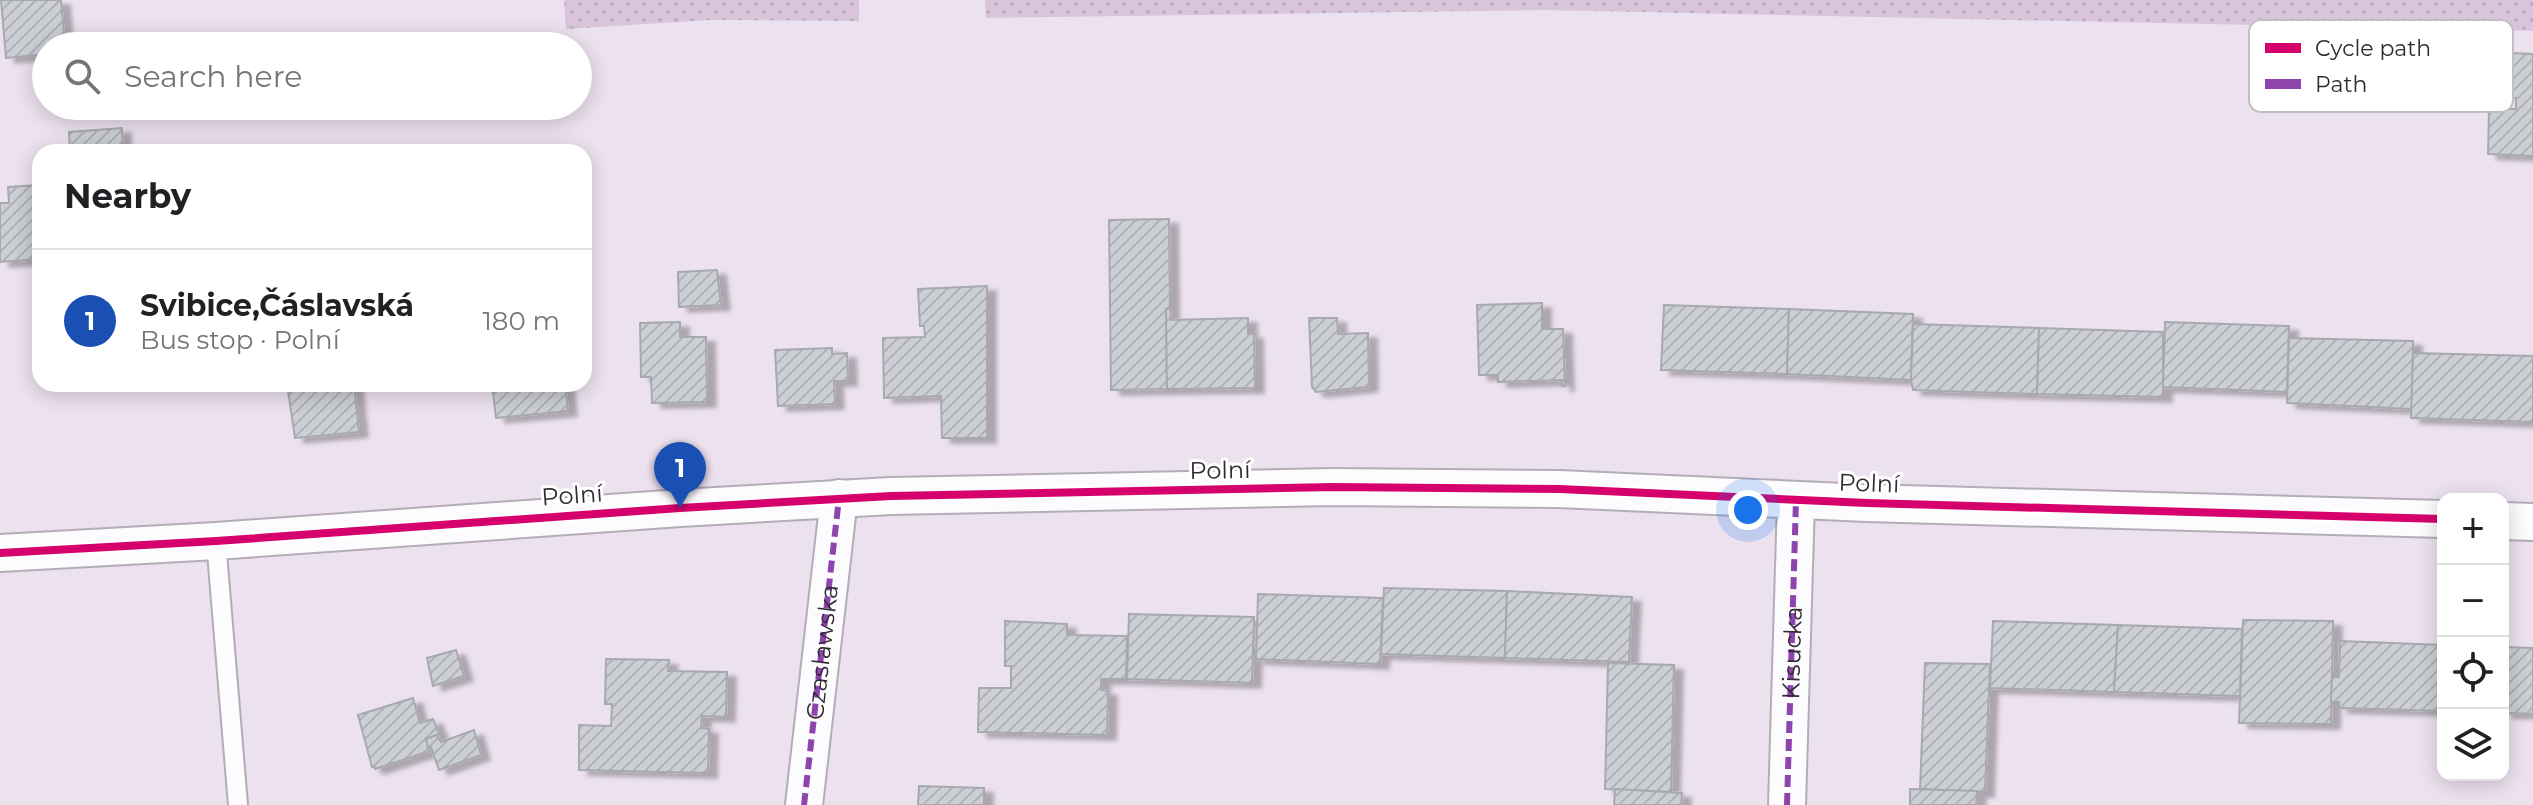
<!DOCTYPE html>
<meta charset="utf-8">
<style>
body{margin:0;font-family:Montserrat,sans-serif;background:#f2f2f2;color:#202124}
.controls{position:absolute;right:24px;bottom:24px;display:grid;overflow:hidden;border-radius:16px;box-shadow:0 4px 20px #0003}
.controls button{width:72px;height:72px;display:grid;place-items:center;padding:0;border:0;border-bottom:2px solid #e0e0e0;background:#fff;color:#202124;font:40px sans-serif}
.you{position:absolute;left:1748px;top:510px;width:28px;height:28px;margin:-20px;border:6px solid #fff;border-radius:50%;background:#1a73e8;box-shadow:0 0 0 12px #1a73e833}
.badge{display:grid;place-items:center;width:52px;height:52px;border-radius:50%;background:#726a74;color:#fff;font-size:26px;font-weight:700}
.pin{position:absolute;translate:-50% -66px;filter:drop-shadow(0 2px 4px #0008)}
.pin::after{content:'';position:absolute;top:42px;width:28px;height:24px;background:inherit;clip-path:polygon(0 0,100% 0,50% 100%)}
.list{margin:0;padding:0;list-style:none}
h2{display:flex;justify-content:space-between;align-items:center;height:104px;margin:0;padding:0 32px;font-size:34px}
h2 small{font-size:26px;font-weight:400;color:#757577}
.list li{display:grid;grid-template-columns:52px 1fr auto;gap:24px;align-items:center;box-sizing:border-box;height:144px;padding:0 32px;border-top:2px solid #e0e0e0}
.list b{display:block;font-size:30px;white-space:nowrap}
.list p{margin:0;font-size:26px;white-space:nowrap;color:#757577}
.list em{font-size:26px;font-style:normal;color:#757577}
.icon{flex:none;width:44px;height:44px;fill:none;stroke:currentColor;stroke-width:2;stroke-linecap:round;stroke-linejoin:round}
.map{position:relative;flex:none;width:2533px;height:805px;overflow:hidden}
.search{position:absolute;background:#fff;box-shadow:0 4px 20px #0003;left:32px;top:32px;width:560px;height:88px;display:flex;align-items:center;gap:20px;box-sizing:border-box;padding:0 28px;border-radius:44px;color:#757577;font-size:30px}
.panel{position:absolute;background:#fff;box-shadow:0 4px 20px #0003;left:32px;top:144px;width:560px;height:248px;border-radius:24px}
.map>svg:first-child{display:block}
</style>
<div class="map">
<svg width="2533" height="805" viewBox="0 0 2533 805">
<defs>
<pattern id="grass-dots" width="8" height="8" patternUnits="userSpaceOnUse" patternTransform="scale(2)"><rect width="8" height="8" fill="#d8c5dc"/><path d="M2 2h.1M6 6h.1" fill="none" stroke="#baa9bd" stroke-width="1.8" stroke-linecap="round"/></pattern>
<pattern id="building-hatch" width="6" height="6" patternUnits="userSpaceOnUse" patternTransform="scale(2)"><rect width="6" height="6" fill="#cdcfd6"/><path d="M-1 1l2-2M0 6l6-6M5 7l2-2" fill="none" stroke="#b0b2b8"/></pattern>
<filter id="shadow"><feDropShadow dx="9" dy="5" stdDeviation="2" flood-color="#0004"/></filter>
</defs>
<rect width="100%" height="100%" fill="#ece2ef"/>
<g fill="url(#grass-dots)">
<path d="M564,0H859V21L710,20L566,29Z"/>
<path d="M985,0H2533V31L1546,10L986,18Z"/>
</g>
<g fill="url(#building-hatch)" stroke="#a7a9af" stroke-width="2" filter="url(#shadow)">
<path d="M1,0H61L65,46H46V54L6,58Z"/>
<path d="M2510,53L2533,54V156L2488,154L2489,109H2516V98H2509Z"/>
<path d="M122,128L123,152H70L69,132Z"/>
<path d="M38,185L40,259L0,262V203H9L8,187Z"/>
<path d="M1169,219L1170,308L1166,309L1167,389L1111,390L1109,220Z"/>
<path d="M717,270L721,305L679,307L678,272Z"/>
<path d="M987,286V438H942L941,396L884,398L883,338L925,337L924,326H920L918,289Z"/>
<path d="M1542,303V329H1563L1565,386H1562V380L1498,382V375H1479L1477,305Z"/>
<path d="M1664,305L1789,309L1787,374L1661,370Z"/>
<path d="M1170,308L1171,320L1248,318V334H1254L1255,388L1167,389L1166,309Z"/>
<path d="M1789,309L1913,314L1911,380L1787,374Z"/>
<path d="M1309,318H1337L1338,334L1368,333L1369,385L1367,387L1316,392L1312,387Z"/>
<path d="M680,322V337H706L707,402L652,403L651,377H641L640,323Z"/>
<path d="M2165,322L2289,326L2287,392L2163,387Z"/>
<path d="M1913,324L2039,328L2037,394L1913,390L1911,380Z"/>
<path d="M2039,328L2163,332V397L2037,394Z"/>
<path d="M2289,338L2413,341L2412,409L2287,403Z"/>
<path d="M832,348V354L847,353L848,381H834L835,404L778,406L775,350Z"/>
<path d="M2413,353L2533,356V422L2411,418Z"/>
<path d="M287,384H354L359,432L295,438Z"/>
<path d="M492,384H565L568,411L496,418Z"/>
<path d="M1384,588L1507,591L1505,658L1381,654Z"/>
<path d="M1507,591L1632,597L1629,662L1505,658Z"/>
<path d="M1258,594L1383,598L1380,664L1256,659Z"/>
<path d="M1129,614L1254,617L1252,683L1127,679Z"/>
<path d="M2243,620L2333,621L2331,724L2239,723Z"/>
<path d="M1005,621L1067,624V635L1127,636L1126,679H1101V690L1108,691L1107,735L978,732L979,688H1011V666H1005Z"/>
<path d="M1993,621L2118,625L2114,692L1990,688Z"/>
<path d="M2118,625L2242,629L2240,696L2114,692Z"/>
<path d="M2340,641L2443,645V711L2339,708V702H2331L2332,677H2339Z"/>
<path d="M2503,647L2533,648V714L2503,713Z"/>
<path d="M456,650L464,676L433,686L427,658Z"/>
<path d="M606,659L669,660L668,671L727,672L726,717L702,716L701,728L709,729L708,773L579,770V725L611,726L612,704H605Z"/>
<path d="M1608,663L1674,665L1671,792L1605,789Z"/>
<path d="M1925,663L1990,664L1985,792L1920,789Z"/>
<path d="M413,698L420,723L433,719L439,734L426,739L430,751L375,769L374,766L372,767L358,715Z"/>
<path d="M474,730L481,755L439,770L431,747L428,748L426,739L437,735L441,742Z"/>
<path d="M919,786L984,788V805H918Z"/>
<path d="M1615,789L1682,793L1681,805H1614Z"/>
<path d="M1910,789L1977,791L1976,805H1910Z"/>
</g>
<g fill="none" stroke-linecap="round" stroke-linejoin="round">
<defs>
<path id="lane" d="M216,541L238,805"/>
<g id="street">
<path d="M2503,521L2533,522"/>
<path d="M0,553L216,541L680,508L891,496L1333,487L1559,489L1867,503L2443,519"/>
<path id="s1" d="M804,805L839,498"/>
<path id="s2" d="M1787,805L1796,500"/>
</g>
</defs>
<use href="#lane" stroke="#b4acb6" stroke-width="22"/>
<use href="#street" stroke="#b4acb6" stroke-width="40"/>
<use href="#lane" stroke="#fcfbfd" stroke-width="18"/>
<use href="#street" stroke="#fcfbfd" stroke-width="36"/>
<g stroke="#8e44ad" stroke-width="6" stroke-dasharray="12 6" stroke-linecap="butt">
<path d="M804,805L839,498"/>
<path d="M1787,805L1796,500"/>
</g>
<defs>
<path id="cycleway" d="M0,553L216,541L680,508L891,496L1333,487L1559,489L1867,503L2443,519"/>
</defs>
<use href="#cycleway" stroke="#fff" stroke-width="13"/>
<use href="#cycleway" stroke="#d6006c" stroke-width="8"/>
</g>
<g text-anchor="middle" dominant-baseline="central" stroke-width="6" stroke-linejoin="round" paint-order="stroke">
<g font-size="24" fill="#312a32" stroke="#fff">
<text transform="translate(1220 470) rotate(-1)">Polní</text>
<text transform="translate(1869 483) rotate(2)">Polní</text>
<text transform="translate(572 495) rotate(-4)">Polní</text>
<text stroke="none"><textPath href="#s1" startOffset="154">Czaslawska</textPath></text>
<text stroke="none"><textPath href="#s2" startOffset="152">Kisucka</textPath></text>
</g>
</g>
<rect x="2249" y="20" width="264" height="92" rx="12" fill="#fff" stroke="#c1bfc2" stroke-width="2"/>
<rect x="2265" y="43" width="36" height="10" fill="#d6006c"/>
<rect x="2265" y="79" width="36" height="10" fill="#8e44ad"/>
<g font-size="22" fill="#312a32">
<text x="2315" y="56">Cycle path</text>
<text x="2315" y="92">Path</text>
</g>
</svg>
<div class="controls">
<button>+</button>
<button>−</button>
<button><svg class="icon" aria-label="locate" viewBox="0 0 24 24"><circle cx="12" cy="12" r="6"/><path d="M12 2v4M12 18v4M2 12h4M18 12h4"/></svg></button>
<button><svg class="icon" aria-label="layers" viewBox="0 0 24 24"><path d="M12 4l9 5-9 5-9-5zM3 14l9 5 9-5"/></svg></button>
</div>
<div class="you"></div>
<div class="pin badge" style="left:680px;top:508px;background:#1a4fb4">1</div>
<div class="search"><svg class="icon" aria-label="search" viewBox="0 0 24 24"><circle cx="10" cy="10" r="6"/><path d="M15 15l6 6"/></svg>Search here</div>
<section class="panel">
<h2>Nearby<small></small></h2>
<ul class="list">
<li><span class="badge" style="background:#1a4fb4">1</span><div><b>Svibice,Čáslavská</b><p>Bus stop · Polní</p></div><em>180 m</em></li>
</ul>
</section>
</div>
